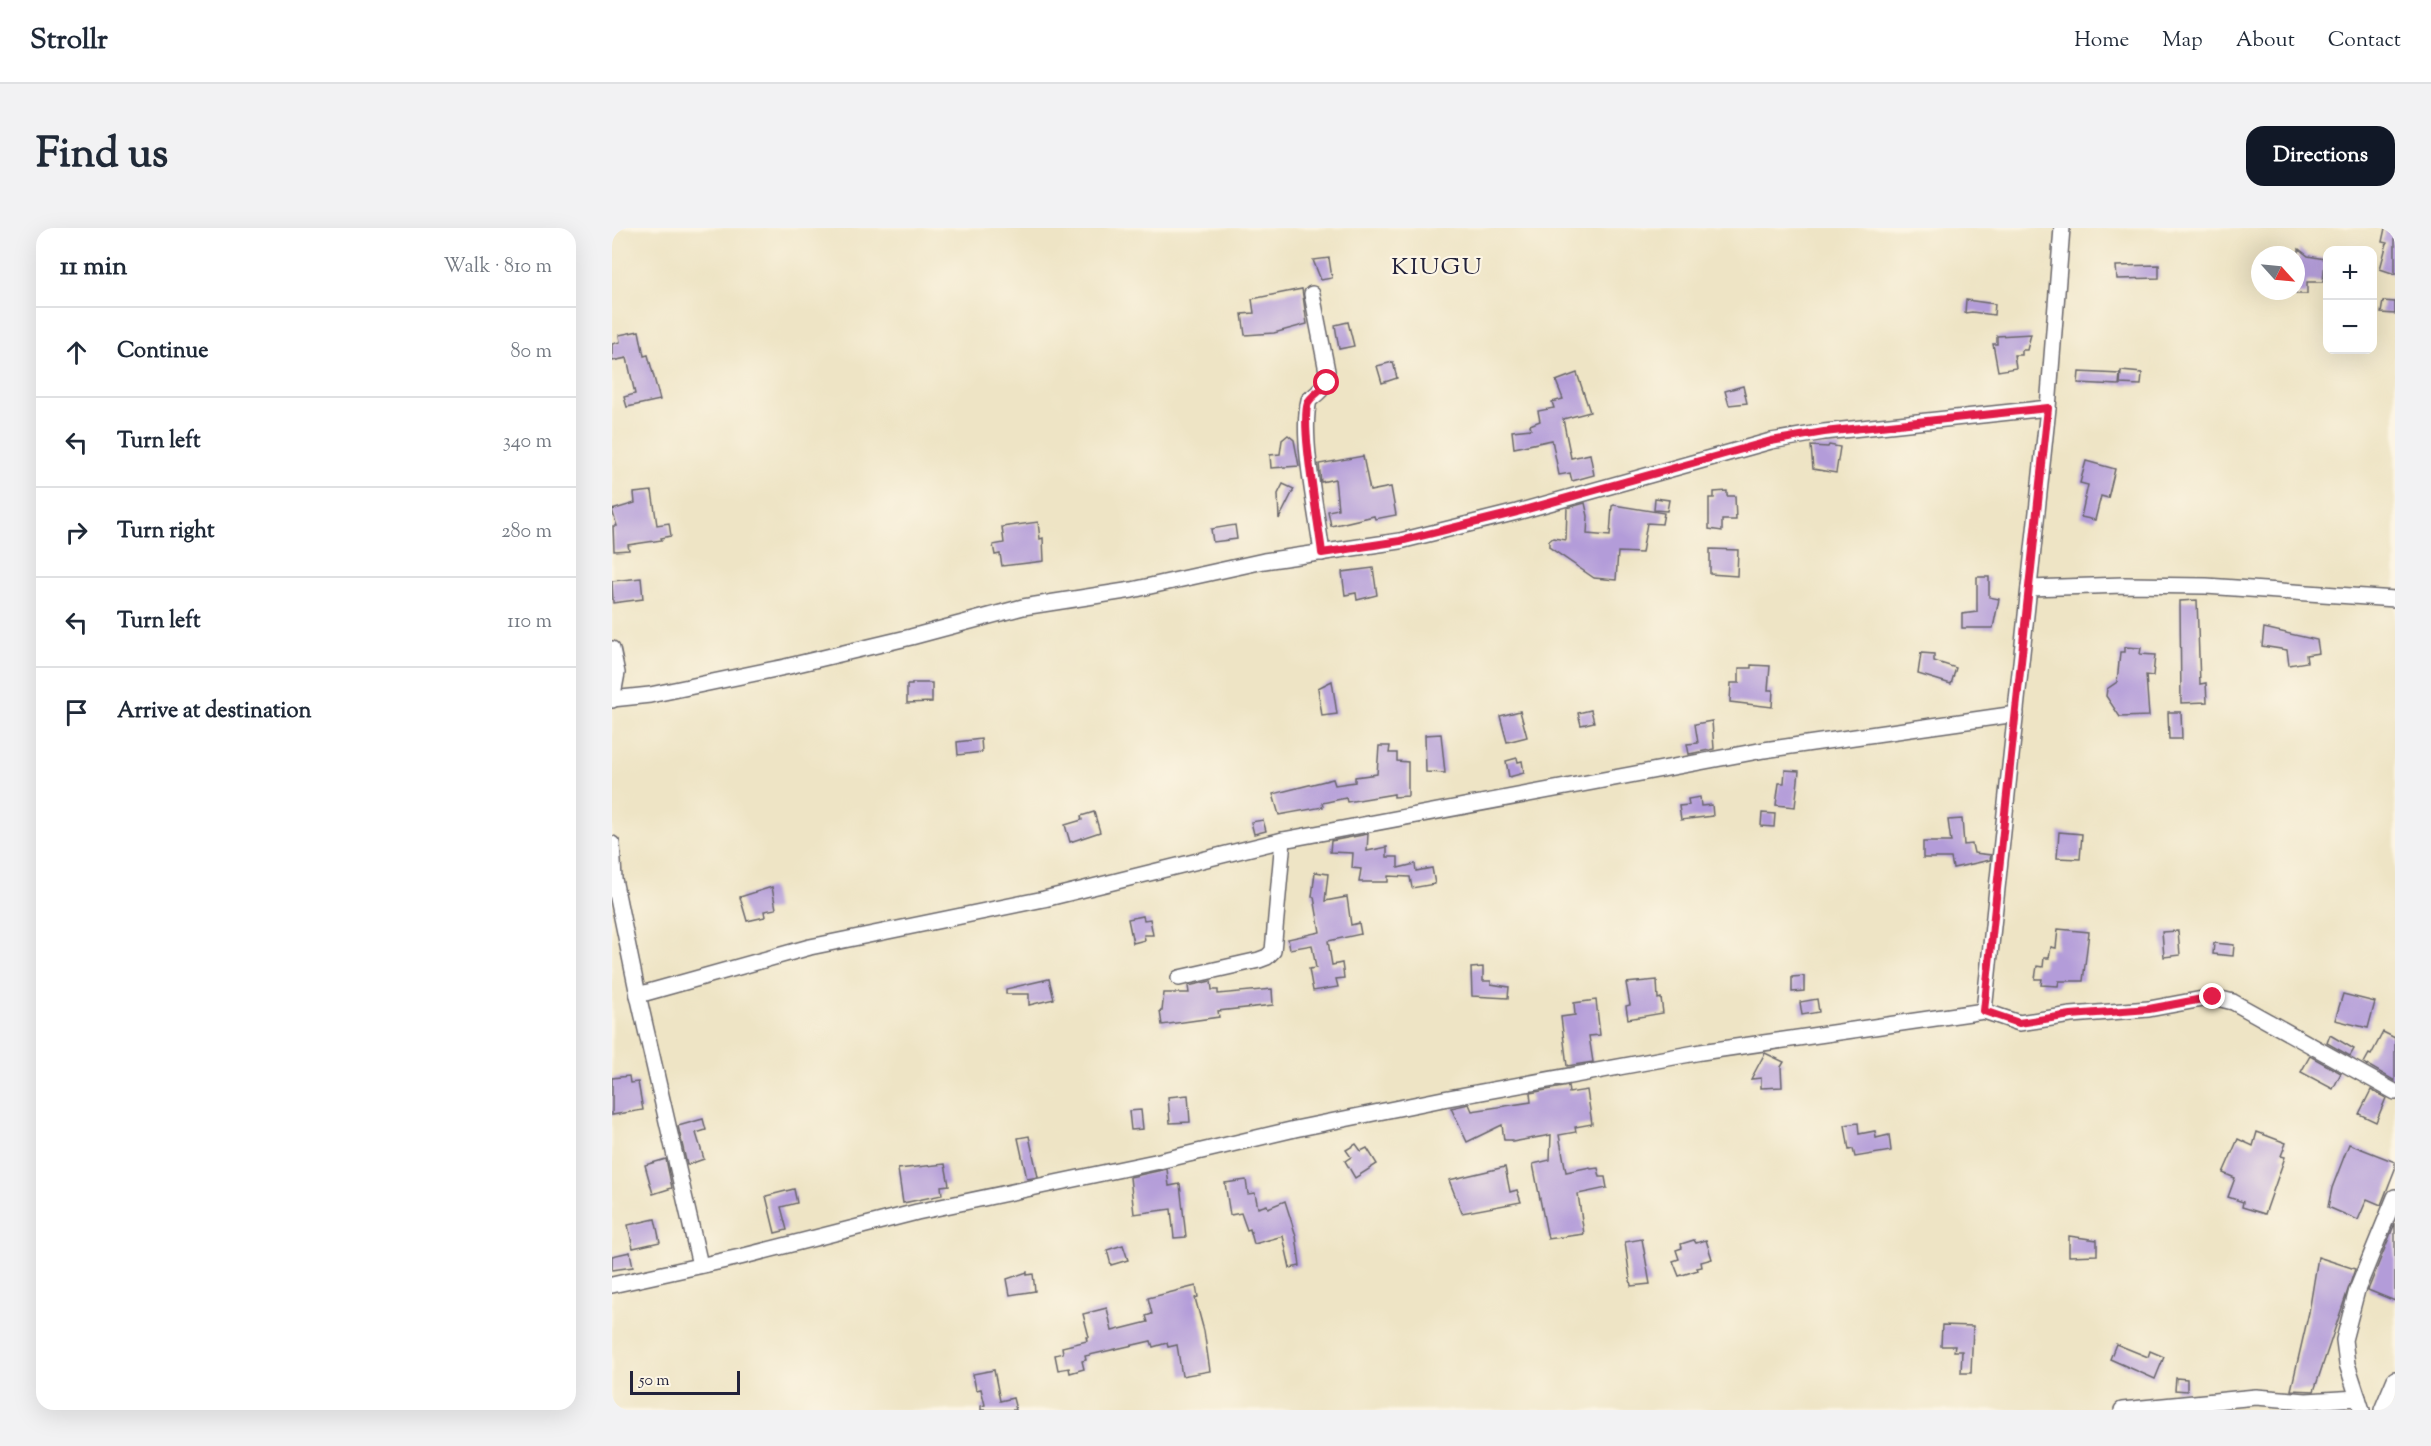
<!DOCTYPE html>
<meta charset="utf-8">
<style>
body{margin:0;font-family:"Sorts Mill Goudy",serif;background:#f2f2f3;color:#1f2937}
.controls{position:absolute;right:18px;top:18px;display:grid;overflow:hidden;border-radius:12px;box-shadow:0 6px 24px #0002}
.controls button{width:54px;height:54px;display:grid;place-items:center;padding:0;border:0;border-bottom:2px solid #e0e1e3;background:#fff;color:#1f2937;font:30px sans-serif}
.compass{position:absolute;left:1639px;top:18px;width:54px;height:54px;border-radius:50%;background:#fff;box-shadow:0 6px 24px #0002;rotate:117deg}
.scale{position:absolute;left:18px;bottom:15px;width:110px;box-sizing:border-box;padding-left:6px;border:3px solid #22223b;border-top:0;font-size:16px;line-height:21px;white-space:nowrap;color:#22223b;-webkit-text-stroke:4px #fcf5e5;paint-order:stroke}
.stop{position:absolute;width:18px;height:18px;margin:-14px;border:4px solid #e11d48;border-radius:50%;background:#fff}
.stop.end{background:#e11d48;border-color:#fff;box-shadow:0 2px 6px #0008}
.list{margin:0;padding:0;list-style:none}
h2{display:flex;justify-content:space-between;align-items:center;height:78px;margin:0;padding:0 24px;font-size:26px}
h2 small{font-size:20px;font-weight:400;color:#747a83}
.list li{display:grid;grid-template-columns:39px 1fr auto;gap:18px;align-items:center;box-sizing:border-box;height:90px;padding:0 24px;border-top:2px solid #e0e1e3}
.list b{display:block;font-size:22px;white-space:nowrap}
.list em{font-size:20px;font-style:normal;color:#747a83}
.icon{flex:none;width:33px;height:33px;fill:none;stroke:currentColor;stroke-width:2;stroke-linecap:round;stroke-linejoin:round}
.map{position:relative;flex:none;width:1783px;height:1182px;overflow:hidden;border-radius:18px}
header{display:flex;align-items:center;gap:36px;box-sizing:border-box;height:84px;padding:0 30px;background:#fff;border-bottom:2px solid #e0e1e3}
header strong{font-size:28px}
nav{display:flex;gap:33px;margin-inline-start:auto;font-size:21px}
.intro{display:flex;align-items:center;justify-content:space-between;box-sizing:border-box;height:144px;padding:0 36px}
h1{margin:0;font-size:42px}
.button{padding:15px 27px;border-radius:18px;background:#111827;color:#fff;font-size:21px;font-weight:700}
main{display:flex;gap:36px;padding:0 36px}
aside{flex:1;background:#fff;border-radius:18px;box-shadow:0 6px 24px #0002}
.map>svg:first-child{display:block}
</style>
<header>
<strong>Strollr</strong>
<nav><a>Home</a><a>Map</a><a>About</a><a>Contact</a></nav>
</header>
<div class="intro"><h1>Find us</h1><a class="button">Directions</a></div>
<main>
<aside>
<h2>11 min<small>Walk · 810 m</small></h2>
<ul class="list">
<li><svg class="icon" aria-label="ahead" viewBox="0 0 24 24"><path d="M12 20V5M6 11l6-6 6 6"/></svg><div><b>Continue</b></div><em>80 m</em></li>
<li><svg class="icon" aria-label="left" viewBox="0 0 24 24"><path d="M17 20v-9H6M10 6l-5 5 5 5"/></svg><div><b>Turn left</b></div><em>340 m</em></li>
<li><svg class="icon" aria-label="right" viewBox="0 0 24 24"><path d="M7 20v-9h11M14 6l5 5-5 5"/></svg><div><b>Turn right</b></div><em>280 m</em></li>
<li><svg class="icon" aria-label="left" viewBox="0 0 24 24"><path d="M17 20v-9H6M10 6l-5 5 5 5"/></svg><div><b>Turn left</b></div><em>110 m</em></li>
<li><svg class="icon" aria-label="arrive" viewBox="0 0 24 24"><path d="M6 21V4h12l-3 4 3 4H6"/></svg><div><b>Arrive at destination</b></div></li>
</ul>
</aside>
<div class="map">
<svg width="1783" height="1182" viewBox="0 0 1783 1182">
<rect width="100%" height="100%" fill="#fcf5e5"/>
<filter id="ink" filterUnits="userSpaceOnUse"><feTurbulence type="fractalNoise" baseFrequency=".0167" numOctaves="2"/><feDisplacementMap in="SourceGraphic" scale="12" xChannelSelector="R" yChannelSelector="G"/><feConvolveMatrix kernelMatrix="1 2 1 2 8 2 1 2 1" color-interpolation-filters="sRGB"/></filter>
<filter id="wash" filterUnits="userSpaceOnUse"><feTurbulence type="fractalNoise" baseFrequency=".008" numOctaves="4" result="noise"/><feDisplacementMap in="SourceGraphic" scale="24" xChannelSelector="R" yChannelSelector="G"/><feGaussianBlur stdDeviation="1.35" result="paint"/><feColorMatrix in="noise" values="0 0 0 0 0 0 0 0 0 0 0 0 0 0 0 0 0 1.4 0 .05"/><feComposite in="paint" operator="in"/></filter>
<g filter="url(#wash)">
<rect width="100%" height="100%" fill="#eee4c5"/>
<g id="blocks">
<g fill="#b39cd9">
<path d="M1773,0H1783V46L1768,41L1775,15L1770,14Z"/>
<path d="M1687,21L1696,28L1713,31L1711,54H1695V66H1684Z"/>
<path d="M717,30L720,50L709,52L701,32Z"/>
<path d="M1547,37V50L1505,51L1504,38Z"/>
<path d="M690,61L695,96L662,105L633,107L630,86L642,85L640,71Z"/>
<path d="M1354,72L1383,76L1382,87L1360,84L1353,85Z"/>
<path d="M1771,73L1783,74V86L1769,85Z"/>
<path d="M736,94L742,118L727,121L723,97Z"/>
<path d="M27,103L32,128L36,127L48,172L15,179L12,169L23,166L15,130L0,133V116L8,114L7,107Z"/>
<path d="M1419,106L1415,122H1410V127H1402L1404,140L1386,143L1381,116H1385V108Z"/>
<path d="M781,134L785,150L770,155L765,138Z"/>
<path d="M1509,143L1530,145L1529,157L1508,156Z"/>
<path d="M1467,144L1508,146L1507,157L1466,155Z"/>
<path d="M965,145L978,184L951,191L959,230L978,226L982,247L960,253L958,245L947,247L940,212L902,220L900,203L919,201L918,197L928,193L926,183L942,180L940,174L951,171L944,153Z"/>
<path d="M1131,158L1135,175L1117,177L1113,163Z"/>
<path d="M676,207L682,212L687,238L659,240L658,227L668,226L670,212Z"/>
<path d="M1217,217L1228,219L1224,245L1201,241L1199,218L1216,219Z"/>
<path d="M751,228L758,263L779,259L784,287L763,291L762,288L719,298L716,283L726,281L723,251L709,254L707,236Z"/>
<path d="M1474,233L1503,241L1496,270L1489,268L1483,292L1469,289L1476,257L1468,255Z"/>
<path d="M671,256L682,261L667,291L666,266Z"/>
<path d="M40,263L45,297L57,295L59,308L49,310L50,312L16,317L17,322L2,323L1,298H5L0,282L23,275L22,265Z"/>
<path d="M1115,263V268H1123L1124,292H1110V303L1097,301V270H1102V264Z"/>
<path d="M1043,270L1057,272L1055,283L1042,282Z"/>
<path d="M973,275L976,288L975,306L998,308L1000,278L1002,277L1052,285L1050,296L1035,295L1030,325L1006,324L1004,352L982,350L937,319V313L941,310L954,312L955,280Z"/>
<path d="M426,294L428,311L431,310L432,333L390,338L388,326L383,327L381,317L392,315L390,299Z"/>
<path d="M623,297L625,311L601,314L599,301Z"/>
<path d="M1098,321L1126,322L1125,348L1098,346Z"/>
<path d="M761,340L765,367L745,372L744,365L733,367L730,344Z"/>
<path d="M1365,349H1377V369L1387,371L1381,400H1350V386L1365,384Z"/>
<path d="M29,350L31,371L1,375L0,353Z"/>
<path d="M1585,372L1588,456L1594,455L1595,474L1569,475L1568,373Z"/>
<path d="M1652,400L1705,412L1707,425L1694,427L1695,434L1677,437L1675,422L1650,418Z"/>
<path d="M1513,419L1529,420L1528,426L1543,427L1541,448L1534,447L1537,488L1508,489L1494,468L1495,461L1505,454L1508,424H1513Z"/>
<path d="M1309,425L1322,426V433L1344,440L1339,456L1306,446Z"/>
<path d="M1139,437L1158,438L1156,462H1161L1160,479L1118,474L1119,455H1127V440H1139Z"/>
<path d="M720,453L725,486L710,488L706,460Z"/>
<path d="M300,455H320V474L295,475V457H300Z"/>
<path d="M979,482L982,494L969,497L966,485Z"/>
<path d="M908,483L915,509L895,514L888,488Z"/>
<path d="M1556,484H1569L1570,511H1557Z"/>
<path d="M1100,493L1102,521L1077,526L1075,516L1086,515L1083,496Z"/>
<path d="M829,506L833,545L814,544L813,507Z"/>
<path d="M369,511L370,524L346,527L345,514Z"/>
<path d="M767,518H778L777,525H785V533L796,534V568L782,569V566L735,574L734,570L710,575L711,579L667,587L661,566L721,551L723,557L743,554V549L765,546Z"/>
<path d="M905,530L906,534L910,533L912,545L897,549L894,533Z"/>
<path d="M1173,542L1187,543L1183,579L1164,577L1167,555H1172Z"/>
<path d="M1088,569L1089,578L1100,577L1101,588L1069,592L1067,578L1077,577L1076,571Z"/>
<path d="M482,584L488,604L458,614L453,597L470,592L469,588Z"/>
<path d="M1150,585L1163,586L1162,599L1149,598Z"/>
<path d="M1350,591L1352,617L1360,616L1362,625L1379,627L1378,632L1341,640L1339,630H1311V614H1339L1336,592Z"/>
<path d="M651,592L654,603L642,606L639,594Z"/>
<path d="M1447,604L1470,606L1468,631L1445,630Z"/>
<path d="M756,606L755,623L775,619V629H786V640L803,636L804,643L820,640L823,656L800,660L798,649L776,648V654H747L749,641L740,640L741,625L718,624L719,613Z"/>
<path d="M703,644L716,646L713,673L735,669L739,697L747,695L749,706L716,713L720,737L730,735L732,750L724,751L726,759L701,763L697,741L704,740L700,717L678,721L676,711L708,704L702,669H700Z"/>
<path d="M160,659L164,681L152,683L153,689L135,693L128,669Z"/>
<path d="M531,688L532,692L538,691L541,707H532L533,712L521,715L516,691Z"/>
<path d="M1446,701L1477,704L1471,753H1447L1446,758L1429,757L1430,751H1423L1425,738L1431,739L1432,730H1437L1439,719L1444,720Z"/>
<path d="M1566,703L1568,727L1552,729L1550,704Z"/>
<path d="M1602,715L1622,717L1621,728L1601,726Z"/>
<path d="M871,739V753H879V756L897,759L896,770L860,768L859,740Z"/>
<path d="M1192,748V763L1180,764V749Z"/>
<path d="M437,751L442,771L417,777V766H394V761Z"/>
<path d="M1045,752L1046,771L1049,770L1051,785L1016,791L1014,778L1018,777L1014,755Z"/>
<path d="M599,753L600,762H606V766L660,761L661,777L606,783L607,789L550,797L548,783H550L552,765H577L576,758Z"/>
<path d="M1731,766L1763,774L1756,800L1723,792Z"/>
<path d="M1205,771L1207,784L1190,787L1188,774Z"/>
<path d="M984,772L988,807L977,808L981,834L955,838L949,789L963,787L962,775Z"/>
<path d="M1771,804L1783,810V853L1752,835L1757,826L1759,827Z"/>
<path d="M1718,807L1742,821L1738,828L1715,815Z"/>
<path d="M1153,825L1172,834L1169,839L1170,859L1149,860V850L1139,851Z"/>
<path d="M1698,828L1729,845L1721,861L1689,844Z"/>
<path d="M17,848L18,855L26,854L31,882L0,887V850Z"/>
<path d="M956,858L957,865L975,862L980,896L963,899L964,904L947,907L954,944L978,939L979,941L986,940L988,949H993L995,960L966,966L972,1006L936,1011L921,936L938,932L939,907L900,914V912H892L890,897L855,914L839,880L857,876L860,883L919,874L918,865Z"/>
<path d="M1759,862L1774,870L1764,894L1747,886Z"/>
<path d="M576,867L578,894L558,895L556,869Z"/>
<path d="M529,882L531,901L519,902L517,883Z"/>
<path d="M91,891L94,902L84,905L92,931L75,937L66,898Z"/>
<path d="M1246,895L1247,906L1263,903L1264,910L1277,907L1279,923L1243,929L1241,921L1237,922L1233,897Z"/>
<path d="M1645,904L1674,915L1669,928L1673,929L1653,986L1630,979L1631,974L1616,969L1623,950L1611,945L1626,911L1641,918Z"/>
<path d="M417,908L426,949L415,951L406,910Z"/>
<path d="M744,916L749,923L755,920L765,936L743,950L733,933L739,929L734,922Z"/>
<path d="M1737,916L1783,934V941L1769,977L1755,971L1746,992L1716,979L1720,960Z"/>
<path d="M54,931L60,960L41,966L33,937Z"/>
<path d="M333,936L337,957L329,958L330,967L291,975L286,941Z"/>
<path d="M893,939L898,964L905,962L909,974L850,985L837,952Z"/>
<path d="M555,941L557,958L568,956L574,1009L562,1010L559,981L522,986L518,949Z"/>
<path d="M634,952L636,966L643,965L646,980L655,977L656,980L673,973L684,1008L688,1038L678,1040L671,1008L642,1016L638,1001L635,1002L629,985L618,987L613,955Z"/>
<path d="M182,961L185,975L169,979L175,1002L163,1005L154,968Z"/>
<path d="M43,991L48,1014L21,1020L16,997Z"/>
<path d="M1783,995V1073L1756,1062Z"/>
<path d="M1457,1008L1485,1012V1027L1457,1028Z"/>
<path d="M1030,1011L1038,1056L1019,1058L1013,1014Z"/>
<path d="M1082,1012L1084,1015L1094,1012L1100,1031L1089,1034L1090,1039L1085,1040L1086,1042L1067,1048L1061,1033L1067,1031L1064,1022L1070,1020L1069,1016Z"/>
<path d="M511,1017L516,1032L499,1037L495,1022Z"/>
<path d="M18,1024L21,1039L0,1042V1028Z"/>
<path d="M1706,1029L1743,1041L1702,1163L1679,1162L1697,1084Z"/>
<path d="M415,1044V1047L421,1046L423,1063L398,1067L395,1051Z"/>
<path d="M584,1058L586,1069L583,1070L592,1103L598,1143L570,1148L565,1117L556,1119L555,1115L541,1119L539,1113L473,1128L474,1132L470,1133L472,1141L458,1145L457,1140L446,1142L443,1127L451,1125L450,1119L475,1113L474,1109H477L471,1086L495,1080L500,1103L536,1094L534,1088L540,1086L536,1070Z"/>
<path d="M1330,1097L1361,1098L1359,1145H1349L1350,1123H1342L1343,1118H1329Z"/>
<path d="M1504,1116L1536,1129L1538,1123L1552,1129L1543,1151L1498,1131Z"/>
<path d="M382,1142L388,1173L401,1170L404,1182H369V1178L373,1177L369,1161L364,1162L361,1146Z"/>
<path d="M1564,1150L1575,1151V1163L1563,1162Z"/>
</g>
</g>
</g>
<g filter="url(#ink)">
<use href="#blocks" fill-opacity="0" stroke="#69666b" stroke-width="1.5"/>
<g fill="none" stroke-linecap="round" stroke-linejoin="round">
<defs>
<g id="minor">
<path d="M700,66L715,143C714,159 709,163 697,172C688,209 705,285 710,325"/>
<path d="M1417,360L1512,357L1594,358L1783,371"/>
<path d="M0,421L5,445L0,472"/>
<path d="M0,471L38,467L173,439L299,409L411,379L520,362L652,333L788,313L905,284L1159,213L1212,204L1436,180"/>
<path d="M0,616L2,651L26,767L88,1037"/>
<path d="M567,750L647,732L655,729L661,723L671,612"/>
<path d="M26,767L198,719L432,671L671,612L1152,522L1404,486"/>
<path d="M1372,783L1436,180L1450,0"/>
<path d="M0,1057L128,1029L305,984L543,934L683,901L831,871L1089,824L1372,783L1407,795L1459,787L1537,781L1601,769L1621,774L1783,864"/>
<path d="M1746,1170L1735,1136L1732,1112L1745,1062L1783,969"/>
<path d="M1510,1182L1644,1169L1694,1173L1746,1170L1750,1182"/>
<path d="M1770,1182L1783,1151"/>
</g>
</defs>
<use href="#minor" stroke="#69666b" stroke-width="18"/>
<use href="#minor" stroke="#fff" stroke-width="15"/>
</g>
</g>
<g fill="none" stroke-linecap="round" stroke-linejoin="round" filter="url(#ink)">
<path stroke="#e11d48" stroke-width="8" d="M715,155C710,163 699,167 696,175C688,196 707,297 710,325L788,313L905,284L1159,213L1212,204L1436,180L1372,783L1407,795L1459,787L1537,781L1601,769"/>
</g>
<g text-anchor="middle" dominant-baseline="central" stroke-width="4.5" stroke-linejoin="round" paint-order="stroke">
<g font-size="24" letter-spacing="1.5" fill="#22223b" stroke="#fcf5e5">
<text x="825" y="40">KIUGU</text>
</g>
</g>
</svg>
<div class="controls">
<button>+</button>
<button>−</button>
</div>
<svg class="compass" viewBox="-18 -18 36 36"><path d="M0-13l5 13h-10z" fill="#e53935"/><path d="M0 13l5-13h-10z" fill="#747a83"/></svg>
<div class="scale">50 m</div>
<div class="stop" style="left:715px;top:155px"></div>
<div class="stop end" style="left:1601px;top:769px"></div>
</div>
</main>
